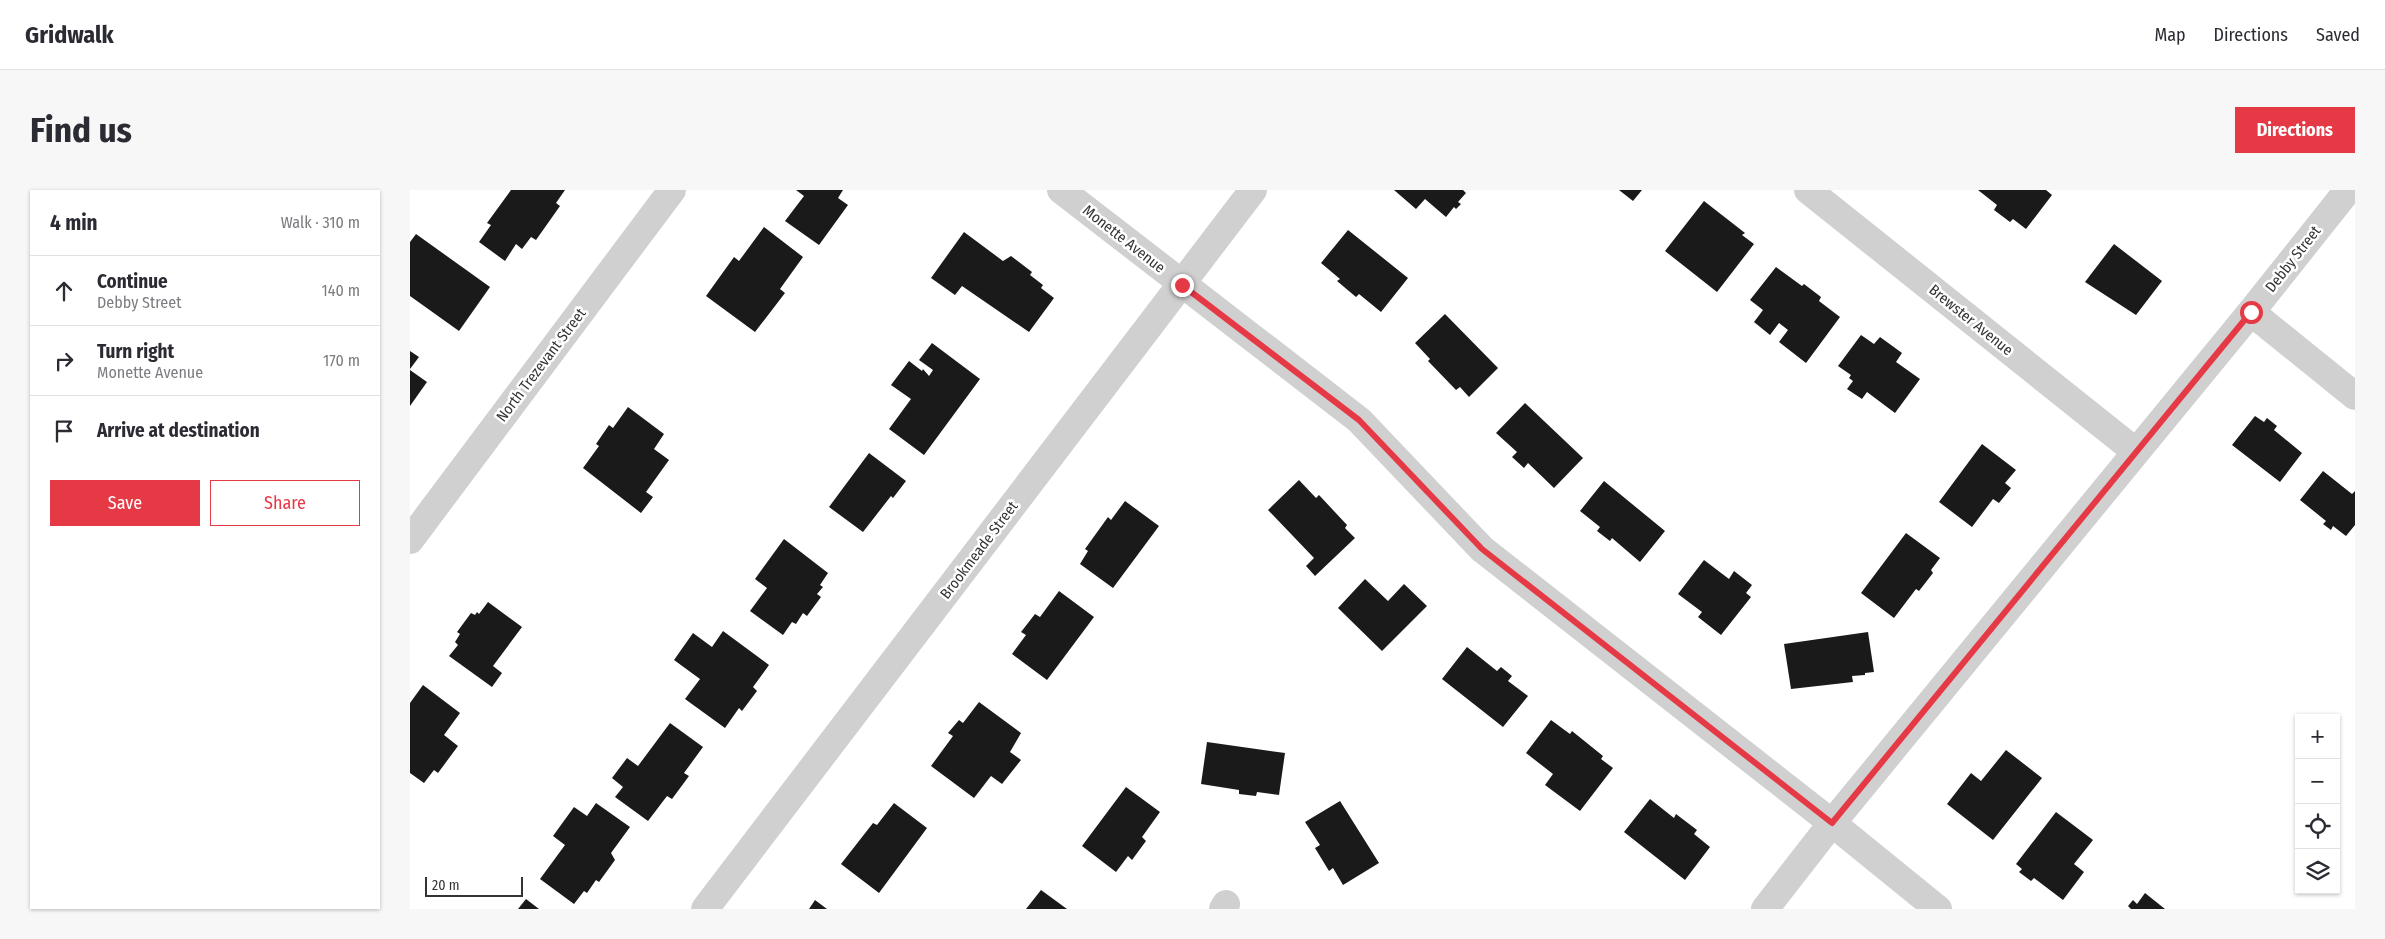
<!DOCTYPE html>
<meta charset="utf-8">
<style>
body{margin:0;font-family:"Fira Sans Condensed",sans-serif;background:#f7f7f7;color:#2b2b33}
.controls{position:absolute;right:15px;bottom:15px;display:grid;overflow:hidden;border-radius:0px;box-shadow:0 1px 4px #0004}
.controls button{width:45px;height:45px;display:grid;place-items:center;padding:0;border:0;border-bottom:1px solid #e1e1e2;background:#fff;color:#2b2b33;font:25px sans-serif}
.scale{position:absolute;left:15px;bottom:12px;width:98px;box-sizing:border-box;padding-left:5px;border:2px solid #333;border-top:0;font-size:14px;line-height:18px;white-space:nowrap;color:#333;-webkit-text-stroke:4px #fff;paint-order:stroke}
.stop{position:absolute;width:15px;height:15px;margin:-11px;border:4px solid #e63946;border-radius:50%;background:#fff}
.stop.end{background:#e63946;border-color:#fff;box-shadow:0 1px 5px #0008}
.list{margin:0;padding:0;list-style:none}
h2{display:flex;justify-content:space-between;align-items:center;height:65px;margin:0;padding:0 20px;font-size:21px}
h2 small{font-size:16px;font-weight:400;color:#7c7c81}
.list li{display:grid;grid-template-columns:32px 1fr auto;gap:15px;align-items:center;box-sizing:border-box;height:70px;padding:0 20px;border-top:1px solid #e1e1e2}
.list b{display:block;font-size:19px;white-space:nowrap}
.list p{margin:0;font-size:16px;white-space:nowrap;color:#7c7c81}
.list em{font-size:16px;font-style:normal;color:#7c7c81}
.actions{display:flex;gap:10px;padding:15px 20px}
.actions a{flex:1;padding:11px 0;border:1px solid #e63946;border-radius:0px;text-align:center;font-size:18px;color:#e63946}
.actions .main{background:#e63946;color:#fff}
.icon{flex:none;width:28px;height:28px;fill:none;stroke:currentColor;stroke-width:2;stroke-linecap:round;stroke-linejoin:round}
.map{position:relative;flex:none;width:1945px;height:719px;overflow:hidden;border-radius:0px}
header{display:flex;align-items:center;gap:30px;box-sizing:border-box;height:70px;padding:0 25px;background:#fff;border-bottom:1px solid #e1e1e2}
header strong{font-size:24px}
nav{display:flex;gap:28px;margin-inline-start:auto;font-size:18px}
.intro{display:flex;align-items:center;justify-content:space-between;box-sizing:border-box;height:120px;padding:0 30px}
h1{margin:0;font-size:35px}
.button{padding:12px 22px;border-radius:0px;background:#e63946;color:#fff;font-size:18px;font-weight:700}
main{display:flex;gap:30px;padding:0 30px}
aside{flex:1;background:#fff;border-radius:0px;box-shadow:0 1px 4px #0004}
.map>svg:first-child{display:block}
</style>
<header>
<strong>Gridwalk</strong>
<nav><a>Map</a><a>Directions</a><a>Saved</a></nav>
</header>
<div class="intro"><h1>Find us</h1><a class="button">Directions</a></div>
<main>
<aside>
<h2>4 min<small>Walk · 310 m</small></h2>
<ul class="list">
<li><svg class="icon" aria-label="ahead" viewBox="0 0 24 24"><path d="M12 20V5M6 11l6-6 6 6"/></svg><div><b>Continue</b><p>Debby Street</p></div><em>140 m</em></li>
<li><svg class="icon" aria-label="right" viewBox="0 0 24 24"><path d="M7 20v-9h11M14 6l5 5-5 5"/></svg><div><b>Turn right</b><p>Monette Avenue</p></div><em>170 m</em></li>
<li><svg class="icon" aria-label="arrive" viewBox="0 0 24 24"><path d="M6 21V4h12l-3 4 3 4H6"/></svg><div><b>Arrive at destination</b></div></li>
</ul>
<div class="actions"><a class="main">Save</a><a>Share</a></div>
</aside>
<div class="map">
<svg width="1945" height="719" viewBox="0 0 1945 719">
<rect width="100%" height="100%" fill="#fff"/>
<g fill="#1a1a1a">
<path d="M101,0H155L146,13L150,16L126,50L121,47L112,59L106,54L95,71L69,52L81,35L77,33Z"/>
<path d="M386,0H433L428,8L438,15L409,55L375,31L394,6Z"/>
<path d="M984,0H1053L1056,3L1048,12L1051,14L1046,19L1044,17L1036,27L1015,9L1006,19Z"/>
<path d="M1209,0H1232L1223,11Z"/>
<path d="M1568,0H1636L1642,5L1616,39L1603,29L1600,32L1584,20L1587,15Z"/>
<path d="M1294,11L1335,43L1332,45L1344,54L1307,102L1255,61Z"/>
<path d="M354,37L393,67L370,99L375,103L345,142L296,106L324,67L329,71Z"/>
<path d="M938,40L998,88L971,122L949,104L946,107L927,91L930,89L911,73Z"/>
<path d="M554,42L593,71L601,66L622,82L620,85L633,95L631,98L644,108L619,142L552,96L545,105L521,88Z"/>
<path d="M6,44L80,97L49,141L0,106V52Z"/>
<path d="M1704,54L1752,91L1726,125L1675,92Z"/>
<path d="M1366,77L1392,96L1394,94L1411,107L1409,111L1430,127L1396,173L1369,152L1378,140L1369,133L1360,145L1344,132L1353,120L1340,110Z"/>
<path d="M1035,124L1088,178L1059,207L1050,197L1046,200L1018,171L1020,169L1005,153Z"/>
<path d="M1451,145L1464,154L1470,147L1492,163L1486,172L1510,189L1485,223L1457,202L1452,209L1437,199L1443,191L1439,188L1441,185L1428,176Z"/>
<path d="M522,153L570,189L514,265L479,239L501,209L481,195L499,171L512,181L513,179L519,186L523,180L509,170Z"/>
<path d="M0,161L9,167L0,179Z"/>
<path d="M0,180L17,192L0,216Z"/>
<path d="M1115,213L1173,268L1144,298L1118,273L1114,278L1102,267L1107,262L1086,243Z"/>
<path d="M218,217L254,244L244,259L259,270L236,302L243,307L231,323L173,278L189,256L186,254L199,235L203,238Z"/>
<path d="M1845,226L1854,232L1857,228L1867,236L1864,240L1892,263L1870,292L1822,255Z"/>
<path d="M1572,254L1606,280L1595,293L1601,298L1589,313L1583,309L1562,337L1529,312Z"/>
<path d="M459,263L496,291L483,308L481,306L453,342L419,317Z"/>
<path d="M1913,281L1942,304L1945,301V335L1936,346L1923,336L1921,340L1913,334L1916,331L1890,310Z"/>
<path d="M889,290L906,308L909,305L937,335L935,338L945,348L905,386L896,376L904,368L858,320Z"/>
<path d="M1194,291L1255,341L1230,372L1202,348L1200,351L1187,341L1190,337L1170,321Z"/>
<path d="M715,311L749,336L703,398L670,374L678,361L675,359L698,327L701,330Z"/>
<path d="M1496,343L1530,368L1521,380L1523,383L1509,401L1506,399L1484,428L1451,403Z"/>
<path d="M374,349L418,383L410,395L413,397L407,404L411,407L397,426L393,423L386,434L382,432L373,445L340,421L357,398L345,389Z"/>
<path d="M1294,370L1319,389L1324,381L1342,395L1336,403L1341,407L1311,445L1288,427L1292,422L1268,404Z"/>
<path d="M955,389L978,411L994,394L1017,416L972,461L928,418Z"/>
<path d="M649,401L684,427L637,490L602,464L616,445L611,442L625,424L630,427Z"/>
<path d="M78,412L112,437L83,476L92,483L82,497L39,466L48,455L45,452L50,444L47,442L61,423L65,425L67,422L69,424Z"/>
<path d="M313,441L359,475L343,497L347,501L332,521L329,518L315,538L275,509L290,489L264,470L283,443L302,457Z"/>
<path d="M1458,442L1464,482L1455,483V485L1442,486L1443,492L1381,499L1374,454Z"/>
<path d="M1057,457L1087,481L1091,477L1102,486L1098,491L1118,506L1093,537L1032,489Z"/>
<path d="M13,495L50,523L34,545L48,556L28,583L24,580L14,593L0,583V513Z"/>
<path d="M569,512L611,543L600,562L611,570L592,594L581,586L564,608L521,576L543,546L538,543L549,530L553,533Z"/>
<path d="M1141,530L1160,544L1162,541L1193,566L1191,569L1203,578L1170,621L1135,595L1143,584L1116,563Z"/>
<path d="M260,533L293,557L274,583L279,586L262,609L257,606L238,631L205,607L213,597L202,588L217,568L228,576Z"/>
<path d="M797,552L875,563L869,605L847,602L846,606L829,604V600L791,594Z"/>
<path d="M1596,560L1632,588L1583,650L1537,614L1561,583L1571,591Z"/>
<path d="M716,597L750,622L732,647L736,651L722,670L718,666L706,682L672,656Z"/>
<path d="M1240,609L1264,628L1266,624L1287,640L1284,644L1300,657L1275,690L1214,642Z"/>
<path d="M930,611L969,673L933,695L923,678L919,681L905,658L910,655L895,632Z"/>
<path d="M186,613L220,637L201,663L205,670L189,692L186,690L177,703L174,701L164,714L130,689L155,655L143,646L164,617L177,626Z"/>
<path d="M484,613L517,638L469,703L431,674L463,633L467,635Z"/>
<path d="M1646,622L1683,650L1664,674L1674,682L1653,710L1624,688L1621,691L1609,682L1612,679L1606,674Z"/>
<path d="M631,700L657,719H616Z"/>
<path d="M1735,703L1755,719H1721L1718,716L1723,710L1727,714Z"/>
<path d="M116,709L129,719H108Z"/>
<path d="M405,710L417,719H399Z"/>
</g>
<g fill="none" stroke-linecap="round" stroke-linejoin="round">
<g stroke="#d0d0d0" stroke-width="28">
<path d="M651,0L949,230L1072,359L1422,633L1528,719"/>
<path d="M1398,0L1725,261"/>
<path d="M1841,122L1945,206"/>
<path d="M0,350L262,0"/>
<path d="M295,719L843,0"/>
<path d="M813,719L816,714"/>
<path d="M1355,719L1422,633L1841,122L1938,0"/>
</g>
</g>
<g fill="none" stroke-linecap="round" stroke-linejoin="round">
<path stroke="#e63946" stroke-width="6" d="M772,95L949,230L1072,359L1422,633L1841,122"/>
</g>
<g text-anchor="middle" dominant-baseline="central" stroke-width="5" stroke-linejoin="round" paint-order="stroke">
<g font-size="15" fill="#333" stroke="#fff">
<text transform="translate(714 49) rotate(38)">Monette Avenue</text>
<text transform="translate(1883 69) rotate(-52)">Debby Street</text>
<text transform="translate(1561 130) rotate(39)">Brewster Avenue</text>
<text transform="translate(131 175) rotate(-53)">North Trezevant Street</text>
<text transform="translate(569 360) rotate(-53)">Brookmeade Street</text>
</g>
</g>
</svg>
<div class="controls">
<button>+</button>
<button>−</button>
<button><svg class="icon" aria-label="locate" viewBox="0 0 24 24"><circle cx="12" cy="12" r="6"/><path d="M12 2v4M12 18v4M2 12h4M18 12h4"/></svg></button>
<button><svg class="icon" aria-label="layers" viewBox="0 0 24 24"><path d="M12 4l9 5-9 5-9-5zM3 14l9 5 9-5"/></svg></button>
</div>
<div class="scale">20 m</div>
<div class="stop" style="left:1841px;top:122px"></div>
<div class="stop end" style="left:772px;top:95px"></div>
</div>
</main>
